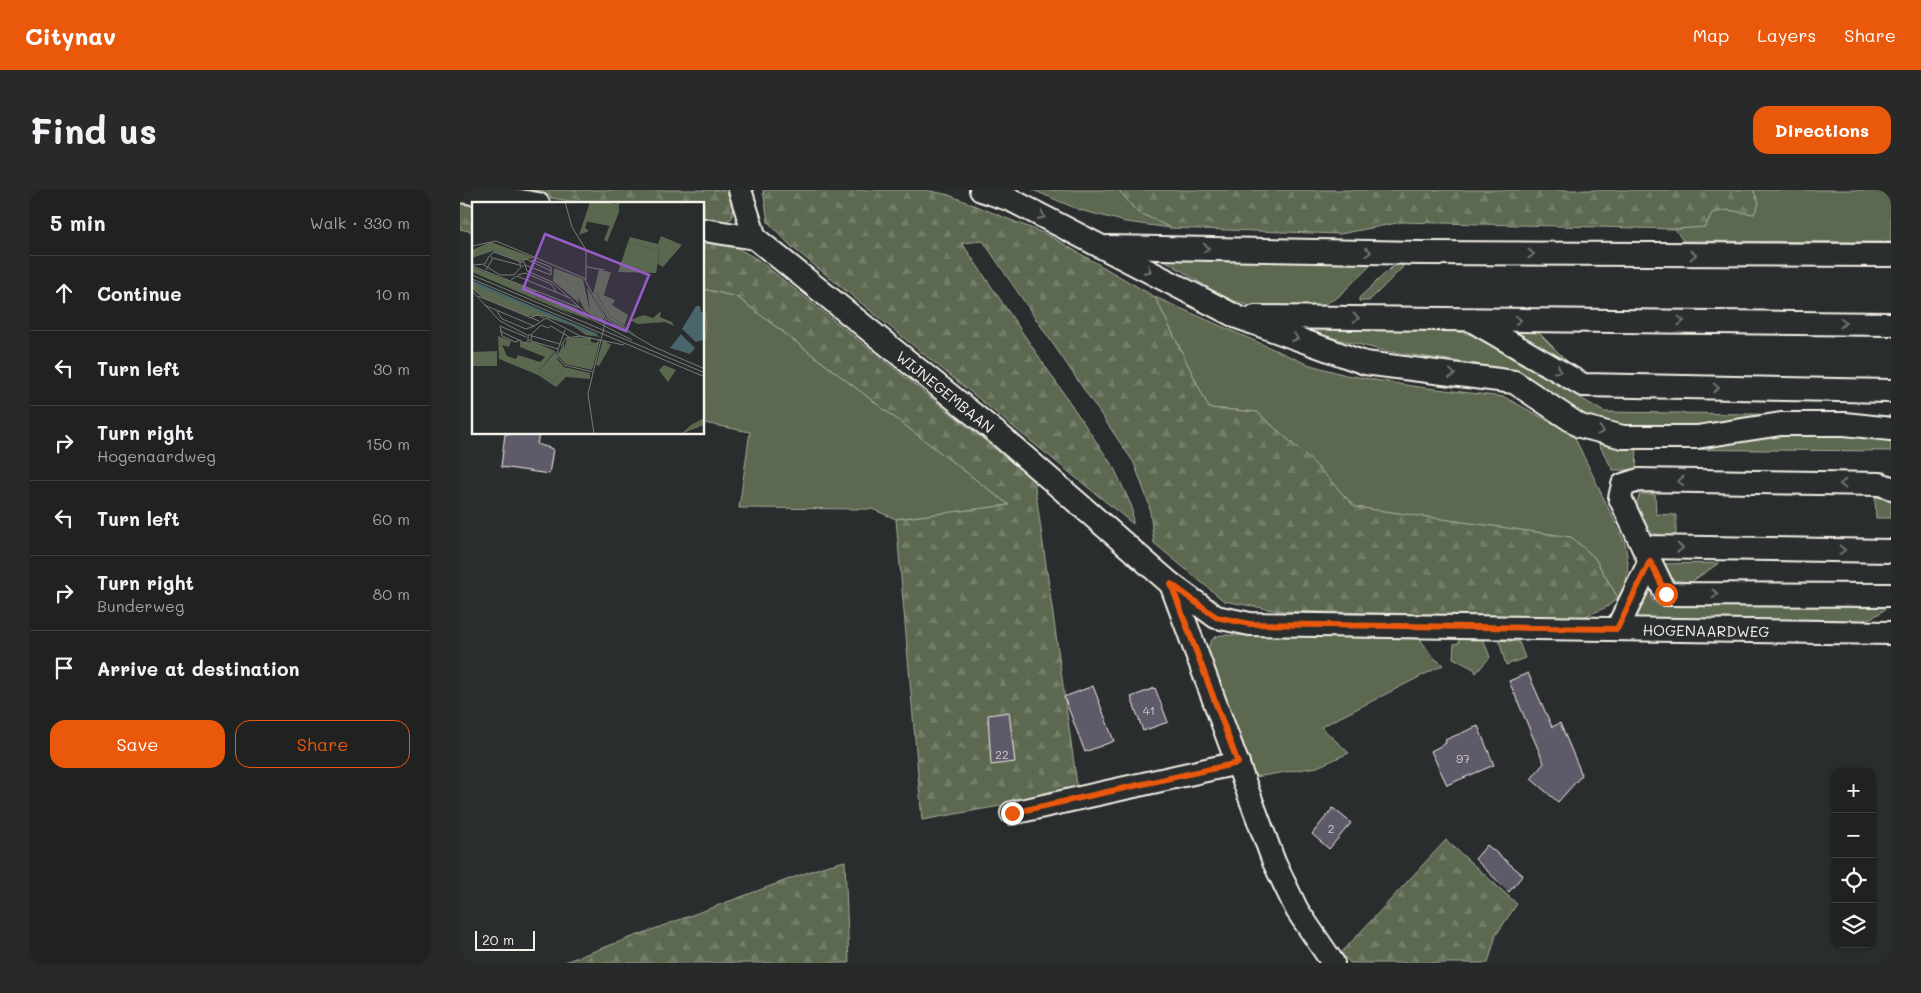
<!DOCTYPE html>
<meta charset="utf-8">
<style>
body{margin:0;font-family:Mali,sans-serif;background:#282a2a;color:#f1f3f6}
.controls{position:absolute;right:15px;bottom:15px;display:grid;overflow:hidden;border-radius:10px;box-shadow:0 1px 4px #0004}
.controls button{width:45px;height:45px;display:grid;place-items:center;padding:0;border:0;border-bottom:1px solid #3d3f40;background:#202222;color:#f1f3f6;font:25px sans-serif}
.scale{position:absolute;left:15px;bottom:12px;width:60px;box-sizing:border-box;padding-left:5px;border:2px solid #f4f1e8;border-top:0;font-size:14px;line-height:18px;white-space:nowrap;color:#f4f1e8;-webkit-text-stroke:4px #2a2d2e;paint-order:stroke}
.stop{position:absolute;width:15px;height:15px;margin:-11px;border:4px solid #ea580c;border-radius:50%;background:#fff}
.stop.end{background:#ea580c;border-color:#fff;box-shadow:0 1px 5px #0008}
.list{margin:0;padding:0;list-style:none}
h2{display:flex;justify-content:space-between;align-items:center;height:65px;margin:0;padding:0 20px;font-size:21px}
h2 small{font-size:16px;font-weight:400;color:#a2a4a5}
.list li{display:grid;grid-template-columns:32px 1fr auto;gap:15px;align-items:center;box-sizing:border-box;height:75px;padding:0 20px;border-top:1px solid #3d3f40}
.list b{display:block;font-size:19px;white-space:nowrap}
.list p{margin:0;font-size:16px;white-space:nowrap;color:#a2a4a5}
.list em{font-size:16px;font-style:normal;color:#a2a4a5}
.actions{display:flex;gap:10px;padding:15px 20px}
.actions a{flex:1;padding:11px 0;border:1px solid #ea580c;border-radius:15px;text-align:center;font-size:18px;color:#ea580c}
.actions .main{background:#ea580c;color:#fff}
.icon{flex:none;width:28px;height:28px;fill:none;stroke:currentColor;stroke-width:2;stroke-linecap:round;stroke-linejoin:round}
.map{position:relative;flex:none;width:1431px;height:773px;overflow:hidden;border-radius:15px}
header{display:flex;align-items:center;gap:30px;box-sizing:border-box;height:70px;padding:0 25px;background:#ea580c;color:#fff}
header strong{font-size:24px}
nav{display:flex;gap:28px;margin-inline-start:auto;font-size:18px}
.intro{display:flex;align-items:center;justify-content:space-between;box-sizing:border-box;height:120px;padding:0 30px}
h1{margin:0;font-size:35px}
.button{padding:12px 22px;border-radius:15px;background:#ea580c;color:#fff;font-size:18px;font-weight:700}
main{display:flex;gap:30px;padding:0 30px}
aside{flex:1;background:#202222;border-radius:15px;box-shadow:0 1px 4px #0004}
.map>svg:first-child{display:block}
</style>
<header>
<strong>Citynav</strong>
<nav><a>Map</a><a>Layers</a><a>Share</a></nav>
</header>
<div class="intro"><h1>Find us</h1><a class="button">Directions</a></div>
<main>
<aside>
<h2>5 min<small>Walk · 330 m</small></h2>
<ul class="list">
<li><svg class="icon" aria-label="ahead" viewBox="0 0 24 24"><path d="M12 20V5M6 11l6-6 6 6"/></svg><div><b>Continue</b></div><em>10 m</em></li>
<li><svg class="icon" aria-label="left" viewBox="0 0 24 24"><path d="M17 20v-9H6M10 6l-5 5 5 5"/></svg><div><b>Turn left</b></div><em>30 m</em></li>
<li><svg class="icon" aria-label="right" viewBox="0 0 24 24"><path d="M7 20v-9h11M14 6l5 5-5 5"/></svg><div><b>Turn right</b><p>Hogenaardweg</p></div><em>150 m</em></li>
<li><svg class="icon" aria-label="left" viewBox="0 0 24 24"><path d="M17 20v-9H6M10 6l-5 5 5 5"/></svg><div><b>Turn left</b></div><em>60 m</em></li>
<li><svg class="icon" aria-label="right" viewBox="0 0 24 24"><path d="M7 20v-9h11M14 6l5 5-5 5"/></svg><div><b>Turn right</b><p>Bunderweg</p></div><em>80 m</em></li>
<li><svg class="icon" aria-label="arrive" viewBox="0 0 24 24"><path d="M6 21V4h12l-3 4 3 4H6"/></svg><div><b>Arrive at destination</b></div></li>
</ul>
<div class="actions"><a class="main">Save</a><a>Share</a></div>
</aside>
<div class="map">
<svg width="1431" height="773" viewBox="0 0 1431 773">
<defs>
<pattern id="forest-firs" width="22" height="20" patternUnits="userSpaceOnUse" patternTransform="scale(1.25)"><rect width="22" height="20" fill="#5b6850"/><path d="M5 1l3.5 6h-7zM16 11l3.5 6h-7z" fill="#737e69"/></pattern>
</defs>
<rect width="100%" height="100%" fill="#2a2d2e"/>
<filter id="ink" filterUnits="userSpaceOnUse"><feTurbulence type="fractalNoise" baseFrequency=".02" numOctaves="2"/><feDisplacementMap in="SourceGraphic" scale="10" xChannelSelector="R" yChannelSelector="G"/><feConvolveMatrix kernelMatrix="1 2 1 2 8 2 1 2 1" color-interpolation-filters="sRGB"/></filter>
<g filter="url(#ink)">
<g fill="#5b6850" stroke="#a8ac9c">
<path d="M573,0H659L676,21L711,38L666,32L620,20Z"/>
<path d="M1293,0H1431V52L1223,51L1215,39L1245,37L1252,23L1267,20L1294,24L1299,13Z"/>
<path d="M706,67L914,72L878,107L859,117L790,116L769,109L747,97L703,69Z"/>
<path d="M938,74H942L943,77L909,111H899V108L931,78Z"/>
<path d="M244,99L277,107L549,315L436,329L412,319L279,318L290,242L244,233Z"/>
<path d="M695,107L847,174L886,185L951,196L1044,207L1113,244L1165,353L1168,373L1166,393L1158,408L1134,367L1111,347L895,317L853,272L797,222L749,218Z"/>
<path d="M857,139C902,139 980,132 1021,148L1144,222L1431,226V231L1170,238C1148,232 1125,227 1104,215C1081,202 1063,184 1037,177L925,161L854,143Z"/>
<path d="M1050,140L1078,142L1114,178Z"/>
<path d="M1325,245H1397L1431,249V261L1179,259L1180,255Z"/>
<path d="M1137,251L1177,255L1176,280H1153Z"/>
<path d="M1180,304H1195L1196,324L1216,325V348C1188,344 1184,341 1176,314Z"/>
<path d="M1415,307L1431,310V328H1416Z"/>
<path d="M1259,373L1231,392L1212,390L1200,374Z"/>
<path d="M1191,390L1192,410L1429,414C1421,425 1411,428 1398,432L1181,430L1174,422Z"/>
<path d="M762,445L960,449L972,466L983,475L861,537L889,563L857,577L795,587L748,463C749,452 751,447 762,445Z"/>
<path d="M999,448L1023,449L1030,467L1016,483L1014,479L993,468L994,454L999,453Z"/>
<path d="M1039,450L1059,452L1065,468L1046,475Z"/>
</g>
<g fill="url(#forest-firs)" stroke="#a8ac9c">
<path d="M38,0H267L273,16L272,28L264,33L244,31V14H130Z"/>
<path d="M303,0H466L489,5L588,45L695,107L749,218L797,222L853,272L895,317L1111,347L1134,367L1158,408L1147,417L1124,427L819,421L764,411L694,353L689,314L674,273L523,51L502,53L654,278L672,317L673,334L332,57L308,32Z"/>
<path d="M659,0H1293L1299,13L1294,24L1267,20L1252,23L1245,37L1215,39L942,32L880,44L711,38L676,21Z"/>
<path d="M0,12L14,14V42L0,39Z"/>
<path d="M244,52L277,58L297,69L574,290L618,602L462,630L436,329L549,315L277,107L244,99Z"/>
<path d="M986,650L1057,714L1036,745L1028,773H890L881,763Z"/>
<path d="M385,671L389,773H102L362,677Z"/>
</g>
<g fill="#5f5a6b" stroke="#f4f1e8">
<path d="M45,244H79L77,254L93,259L89,284L41,277Z"/>
<path d="M1068,483L1092,537L1100,533L1122,585L1098,612L1071,589L1084,573L1049,491Z"/>
<path d="M633,496L654,551L625,562L604,507Z"/>
<path d="M695,498L708,532L683,541L671,507Z"/>
<path d="M549,522L555,572L531,575L528,525Z"/>
<path d="M1018,536L1034,575L987,595L971,561L986,553L985,550Z"/>
<path d="M873,618L891,633L869,659L852,644Z"/>
<path d="M1027,655L1063,685L1049,702L1015,669Z"/>
</g>
<g fill="none" stroke-linecap="round" stroke-linejoin="round">
<defs>
<g id="minor">
<path id="s1" d="M280,0L295,48L543,248L711,394L756,427L790,434L1431,443"/>
<path d="M521,0L551,10L777,127L905,173L1054,192L1120,236L1163,247H1237L1321,234H1385L1431,239"/>
<path d="M0,1L78,14"/>
<path d="M244,40L295,48"/>
<path d="M648,57L960,63L1431,65"/>
<path d="M795,127L1431,134"/>
<path d="M1011,130L1123,195L1431,201"/>
<path d="M1431,298L1420,294L1179,290L1163,295L1160,308L1183,357L1431,361"/>
<path d="M1183,357L1206,404L1431,405"/>
<path d="M711,394L814,672L837,720L873,773"/>
<path d="M1157,439L1190,371"/>
<path d="M552,623L778,573"/>
</g>
</defs>
<use href="#minor" stroke="#f4f1e8" stroke-width="26"/>
<use href="#minor" stroke="#2a2d2e" stroke-width="22"/>
</g>
<defs><path id="oneway-chevron" d="M-2-3.5L2.5 0L-2 3.5" fill="none" stroke-width="1.6" stroke-linecap="round" stroke-linejoin="round" transform="scale(1.25)"/></defs>
<g stroke="#71726f">
<use href="#oneway-chevron" transform="translate(582 26) rotate(27)"/>
<use href="#oneway-chevron" transform="translate(746 58) rotate(1)"/>
<use href="#oneway-chevron" transform="translate(908 62) rotate(1)"/>
<use href="#oneway-chevron" transform="translate(1071 64)"/>
<use href="#oneway-chevron" transform="translate(1233 65)"/>
<use href="#oneway-chevron" transform="translate(688 80) rotate(28)"/>
<use href="#oneway-chevron" transform="translate(896 128)"/>
<use href="#oneway-chevron" transform="translate(1058 130) rotate(1)"/>
<use href="#oneway-chevron" transform="translate(1221 131) rotate(1)"/>
<use href="#oneway-chevron" transform="translate(1383 133) rotate(1)"/>
<use href="#oneway-chevron" transform="translate(835 148) rotate(20)"/>
<use href="#oneway-chevron" transform="translate(1098 180) rotate(30)"/>
<use href="#oneway-chevron" transform="translate(992 184) rotate(7)"/>
<use href="#oneway-chevron" transform="translate(1256 198) rotate(1)"/>
<use href="#oneway-chevron" transform="translate(1141 241) rotate(15)"/>
<use href="#oneway-chevron" transform="translate(1221 291) rotate(-179)"/>
<use href="#oneway-chevron" transform="translate(1383 294) rotate(-179)"/>
<use href="#oneway-chevron" transform="translate(1220 358) rotate(1)"/>
<use href="#oneway-chevron" transform="translate(1382 360) rotate(1)"/>
<use href="#oneway-chevron" transform="translate(1255 404)"/>
</g>
</g>
<g fill="none" stroke-linecap="round" stroke-linejoin="round" filter="url(#ink)">
<path stroke="#ea580c" stroke-width="6" d="M552,623L778,573L711,394L756,427L790,434L1157,439L1190,371L1206,404"/>
</g>
<g text-anchor="middle" dominant-baseline="central" stroke-width="4" stroke-linejoin="round" paint-order="stroke">
<g font-size="12" fill="#cfcbc9">
<text x="689" y="520">41</text>
<text x="542" y="564">22</text>
<text x="1003" y="568">97</text>
<text x="871" y="638">2</text>
</g>
<g font-size="15" fill="#f4f1e8" stroke="#2a2d2e">
<text stroke="none"><textPath href="#s1" startOffset="295">WIJNEGEMBAAN</textPath></text>
<text stroke="none"><textPath href="#s1" startOffset="1138">HOGENAARDWEG</textPath></text>
</g>
</g>
<g transform="translate(12 12)">
<rect width="232" height="232" fill="#2a2d2e"/>
<path d="M119,0L147,2L138,24L112,19ZM189,34L210,43L191,65L186,62L188,49L156,40L158,35L186,42ZM0,65L67,90H61L64,95L103,114L0,70ZM82,66L84,72L99,80L106,92L107,101L81,79ZM0,80L112,127L129,135L114,133L101,124L70,114H55L11,96L0,87ZM124,90L143,98L140,103L156,113L152,124L137,113ZM92,141V147L107,153L114,142L124,143L120,168L93,162L86,153ZM84,149L86,158L92,165L82,179L66,170Z" fill="#5b6850"/>
<path d="M118,0H138L144,6L145,0H147V10L135,40L132,38L143,10L134,1L120,6L113,26L117,29L107,33ZM19,40L60,55L62,56L47,59L21,49L0,56V48ZM156,40L188,49L184,71L146,70ZM82,66L111,77L118,110L115,85L132,115V122L113,109L99,80L84,72ZM127,68L139,70L132,93L124,91L137,113L165,134L136,117L121,92ZM61,90L104,106L121,119L86,106L61,93ZM189,109L188,115L200,120L202,124L193,120L166,122L158,118L172,113L181,116ZM26,134L39,139L37,145L30,143L35,154L44,157L46,153L68,160L73,155L48,145V140H62L83,149L66,170L82,179L92,165L118,171V177L94,175L84,185L66,173L27,157ZM119,135V140L124,141L128,137L121,166L118,164L123,143L114,142L113,149H109L108,164L92,147L95,136ZM131,138L139,143L127,164L124,163ZM25,149V164H0V150ZM192,163L204,168L196,180L187,168ZM232,216V223L209,232L219,223Z" fill="#5b6850"/>
<path d="M224,104H228L229,110H233L232,138L224,140L210,127ZM209,132L223,146L218,152L198,146Z" fill="#48666b"/>
<path fill="none" stroke="#48666b" stroke-width="2.5" d="M0,80L125,133"/>
<path fill="none" stroke="#7b7b78" stroke-width="1" d="M93,0L100,25L114,48V78M0,44L24,39L112,76L134,117L116,192L122,232M20,56L18,53L22,50L49,60M50,59L54,57L79,69V73L53,63M58,60L61,58L79,65V69M1,63L13,62L17,54M12,63L28,73H42L49,65M0,64L108,106M52,64H48V60H52L55,69L80,80L121,118L160,138M115,65L132,68M14,68L21,56L47,63M0,73L233,171M46,73L53,71L79,82L84,89M0,77L233,175M39,78L45,74L98,96M0,89L28,119L55,133M6,94L67,119M12,103L62,124L74,116L108,134M25,109L30,117L54,127L62,124M57,116L66,113L72,116M134,117L182,145L233,167M28,129L53,141L57,138M59,133L69,123L76,126L79,124L97,135M60,134L88,142L93,128M49,138L43,140L30,134L28,124L54,135M59,138L60,133H56V138L86,147L88,142M89,144L94,136L108,134L152,143M86,147V155L92,163L121,170"/>
<path fill="#995dc9" fill-opacity="0.15" stroke="#995dc9" stroke-width="2.5" d="M73,32L177,73L154,129L51,87Z"/>
<rect width="232" height="232" fill="none" stroke="#f4f1e8" stroke-width="2.5"/>
</g>
</svg>
<div class="controls">
<button>+</button>
<button>−</button>
<button><svg class="icon" aria-label="locate" viewBox="0 0 24 24"><circle cx="12" cy="12" r="6"/><path d="M12 2v4M12 18v4M2 12h4M18 12h4"/></svg></button>
<button><svg class="icon" aria-label="layers" viewBox="0 0 24 24"><path d="M12 4l9 5-9 5-9-5zM3 14l9 5 9-5"/></svg></button>
</div>
<div class="scale">20 m</div>
<div class="stop" style="left:1206px;top:404px"></div>
<div class="stop end" style="left:552px;top:623px"></div>
</div>
</main>
